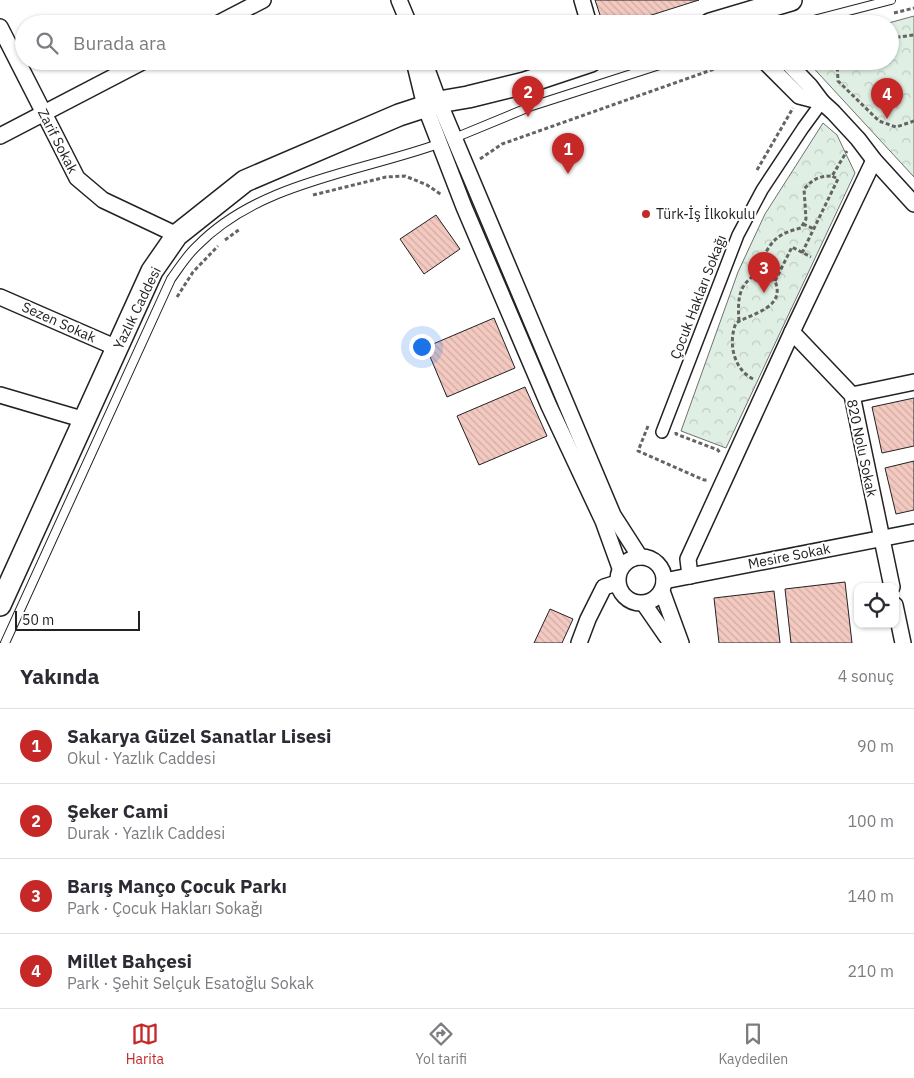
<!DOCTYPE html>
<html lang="tr">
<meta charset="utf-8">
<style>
body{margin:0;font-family:"IBM Plex Sans",sans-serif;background:#f2f2f3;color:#2b2b33}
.controls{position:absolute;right:15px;bottom:15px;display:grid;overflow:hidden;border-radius:10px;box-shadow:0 1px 4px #0004}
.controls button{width:45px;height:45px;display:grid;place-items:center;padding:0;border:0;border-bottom:1px solid #e1e1e2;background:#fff;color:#2b2b33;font:25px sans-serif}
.scale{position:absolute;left:15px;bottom:12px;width:125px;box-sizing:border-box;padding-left:5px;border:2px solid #222;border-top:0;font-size:14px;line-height:18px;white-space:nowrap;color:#222;-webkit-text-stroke:4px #fff;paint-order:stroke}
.you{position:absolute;left:421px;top:346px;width:18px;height:18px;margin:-12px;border:4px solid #fff;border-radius:50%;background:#1a73e8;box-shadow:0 0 0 8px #1a73e833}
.badge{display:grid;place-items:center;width:32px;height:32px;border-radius:50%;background:#c62828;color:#fff;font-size:16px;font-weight:700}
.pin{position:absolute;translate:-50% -41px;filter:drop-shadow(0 1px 2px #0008)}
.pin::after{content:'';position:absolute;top:26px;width:18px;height:15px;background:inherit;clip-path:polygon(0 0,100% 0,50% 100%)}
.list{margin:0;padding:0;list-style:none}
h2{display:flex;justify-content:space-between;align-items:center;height:65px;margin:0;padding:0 20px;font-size:21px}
h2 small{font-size:16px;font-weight:400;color:#7c7c81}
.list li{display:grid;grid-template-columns:32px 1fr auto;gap:15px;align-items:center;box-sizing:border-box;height:75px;padding:0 20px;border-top:1px solid #e1e1e2}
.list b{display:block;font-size:19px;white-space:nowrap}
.list p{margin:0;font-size:16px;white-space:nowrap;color:#7c7c81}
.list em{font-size:16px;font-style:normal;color:#7c7c81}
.icon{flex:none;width:28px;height:28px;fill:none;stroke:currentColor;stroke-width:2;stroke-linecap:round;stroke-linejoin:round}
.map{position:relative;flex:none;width:914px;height:643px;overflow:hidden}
.search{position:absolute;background:#fff;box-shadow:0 1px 4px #0004;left:15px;right:15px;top:15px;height:55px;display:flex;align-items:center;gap:12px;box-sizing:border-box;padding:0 18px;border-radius:28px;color:#7c7c81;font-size:19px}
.sheet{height:365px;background:#fff}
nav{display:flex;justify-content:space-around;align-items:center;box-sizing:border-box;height:70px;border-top:1px solid #e1e1e2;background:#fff;font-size:14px;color:#7c7c81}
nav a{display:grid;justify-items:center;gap:2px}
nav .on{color:#c62828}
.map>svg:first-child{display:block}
</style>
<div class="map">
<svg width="914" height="643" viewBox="0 0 914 643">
<defs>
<pattern id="park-crowns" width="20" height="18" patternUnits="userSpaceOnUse" patternTransform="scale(1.25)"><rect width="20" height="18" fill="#e0efe3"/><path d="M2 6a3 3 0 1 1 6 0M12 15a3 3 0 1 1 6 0" fill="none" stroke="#c0cdc2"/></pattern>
<pattern id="building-back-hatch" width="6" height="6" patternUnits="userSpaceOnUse" patternTransform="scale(1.25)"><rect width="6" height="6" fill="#f3c9c0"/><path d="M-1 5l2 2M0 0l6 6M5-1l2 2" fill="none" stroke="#d0aca5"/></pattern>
</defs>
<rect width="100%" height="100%" fill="#fff"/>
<g fill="url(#park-crowns)" stroke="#6f6f6f">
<path d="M914,16V177L807,61H890V24H885Z"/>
<path d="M823,123L837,135L855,173L726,448L681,431L738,272L765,214Z"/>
</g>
<g fill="url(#building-back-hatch)" stroke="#222">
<path d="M595,0H699L623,24H603Z"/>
<path d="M436,215L460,249L424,274L400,239Z"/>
<path d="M494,318L515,368L447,397L426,347Z"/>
<path d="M525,387L547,436L479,465L457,416Z"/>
<path d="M914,398V446L882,453L872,407Z"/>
<path d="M914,461V510L896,514L885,468Z"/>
<path d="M845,582L852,643H791L785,589Z"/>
<path d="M774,591L780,643H719L714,598Z"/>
<path d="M550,609L573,619L562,643H534Z"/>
</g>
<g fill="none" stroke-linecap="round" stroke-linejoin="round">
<defs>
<g id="service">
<path d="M798,24L891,0"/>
<path d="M452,139L532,106L672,61"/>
<path d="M5,643L171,279C179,268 187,255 197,246C259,182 361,172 441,143"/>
</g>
<path id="pedestrian" d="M662,432L738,235L762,190L803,128L822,102"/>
<g id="minor">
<path d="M399,0L409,24"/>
<path d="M582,0L589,24"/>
<path d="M217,24L263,0"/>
<path d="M0,27L77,178L103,200L177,235"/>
<path d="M414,61L425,106L464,207L549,406L603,521L620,568"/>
<path d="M424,61L439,102L613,515L640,557"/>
<path d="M764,61L799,96L822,102L833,112L858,139L874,160L914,204"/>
<path d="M786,61L810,86L822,102"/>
<path d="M0,136L144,61"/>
<path d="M0,297L117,348"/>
<path d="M792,332L852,395L892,587"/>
<path d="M0,395L85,420"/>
<path d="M852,395L914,382"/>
<circle cx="641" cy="580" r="23"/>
<path d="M690,576L688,559L792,332L874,160"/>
<path d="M664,581L914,532"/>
<path d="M662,591L681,643"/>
<path d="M644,604L671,643"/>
<path d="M895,605L903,643"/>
<path d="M579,643L588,619L604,587L617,583"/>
</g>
<g id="secondary">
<path d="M710,24L791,0"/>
<path d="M0,605L152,271L177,235L245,181L399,115L439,102L468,97L525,83L591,61"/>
</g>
</defs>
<use href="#service" stroke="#222" stroke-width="10"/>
<use href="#pedestrian" stroke="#222" stroke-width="14"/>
<use href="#minor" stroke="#222" stroke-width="18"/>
<use href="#secondary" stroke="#222" stroke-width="24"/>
<g stroke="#646464" stroke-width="3" stroke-dasharray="4 2.5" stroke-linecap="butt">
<path d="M894,13L914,8"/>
<path d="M890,38L914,35"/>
<path d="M837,61L838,81L879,121L896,127L914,121"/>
<path d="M480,159L502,144L737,61"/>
<path d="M757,170L793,108"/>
<path d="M313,195L386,177L405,176L427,185L442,195"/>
<path d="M803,224L814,229"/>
<path d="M225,240L240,229"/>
<path d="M802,253L838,179L832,176"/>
<path d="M775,281L792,247L811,257"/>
<path d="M177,297L193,272L218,246"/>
<path d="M739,321C737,293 740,281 767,268"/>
<path d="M753,379C733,369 728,342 736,323C753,313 788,307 774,279C770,272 766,266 763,258C772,239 780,233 801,228L806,219L804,189C813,179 819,176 832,176L847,151"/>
<path d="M648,426L638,451L704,480H709"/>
<path d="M676,432V434L718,450L720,453"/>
</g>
<use href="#service" stroke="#fff" stroke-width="8"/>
<use href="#pedestrian" stroke="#fff" stroke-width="11"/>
<use href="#minor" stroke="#fff" stroke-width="15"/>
<use href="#secondary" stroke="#fff" stroke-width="21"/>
</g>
<circle fill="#c62828" stroke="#fff" stroke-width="2" cx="646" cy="214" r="5"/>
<g text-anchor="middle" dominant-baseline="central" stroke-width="4" stroke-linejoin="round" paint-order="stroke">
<g font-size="14" fill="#222" stroke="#fff">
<text transform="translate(58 141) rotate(63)">Zarif Sokak</text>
<text transform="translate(698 297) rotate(-69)">Çocuk Hakları Sokağı</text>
<text transform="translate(137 308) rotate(-64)">Yazlık Caddesi</text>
<text transform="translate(59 322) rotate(24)">Sezen Sokak</text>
<text transform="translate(862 448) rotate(78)">820 Nolu Sokak</text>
<text transform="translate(789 556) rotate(-11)">Mesire Sokak</text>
</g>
<g font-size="14" fill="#222" stroke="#fff" text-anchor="start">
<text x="656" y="214">Türk-İş İlkokulu</text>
</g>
</g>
</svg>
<div class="controls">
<button><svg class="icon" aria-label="locate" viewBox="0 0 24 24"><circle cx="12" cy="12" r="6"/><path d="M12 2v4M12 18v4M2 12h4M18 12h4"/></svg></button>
</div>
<div class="scale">50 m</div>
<div class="you"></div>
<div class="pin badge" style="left:568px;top:174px">1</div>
<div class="pin badge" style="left:528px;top:117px">2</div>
<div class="pin badge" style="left:764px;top:293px">3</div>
<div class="pin badge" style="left:887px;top:119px">4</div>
<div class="search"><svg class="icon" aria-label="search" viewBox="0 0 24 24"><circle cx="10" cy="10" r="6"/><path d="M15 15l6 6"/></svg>Burada ara</div>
</div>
<section class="sheet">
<h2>Yakında<small>4 sonuç</small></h2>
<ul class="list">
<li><span class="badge">1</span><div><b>Sakarya Güzel Sanatlar Lisesi</b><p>Okul · Yazlık Caddesi</p></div><em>90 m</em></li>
<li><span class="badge">2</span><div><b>Şeker Cami</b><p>Durak · Yazlık Caddesi</p></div><em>100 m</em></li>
<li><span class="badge">3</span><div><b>Barış Manço Çocuk Parkı</b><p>Park · Çocuk Hakları Sokağı</p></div><em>140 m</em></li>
<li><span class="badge">4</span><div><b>Millet Bahçesi</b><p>Park · Şehit Selçuk Esatoğlu Sokak</p></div><em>210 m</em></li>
</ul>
</section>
<nav>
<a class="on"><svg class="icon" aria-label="map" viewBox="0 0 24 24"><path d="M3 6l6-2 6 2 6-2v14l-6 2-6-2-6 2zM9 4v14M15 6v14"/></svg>Harita</a>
<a><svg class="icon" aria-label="directions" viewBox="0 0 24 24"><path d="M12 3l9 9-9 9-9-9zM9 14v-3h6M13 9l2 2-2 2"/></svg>Yol tarifi</a>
<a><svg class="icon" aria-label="saved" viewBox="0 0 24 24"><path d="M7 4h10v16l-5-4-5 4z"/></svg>Kaydedilen</a>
</nav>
